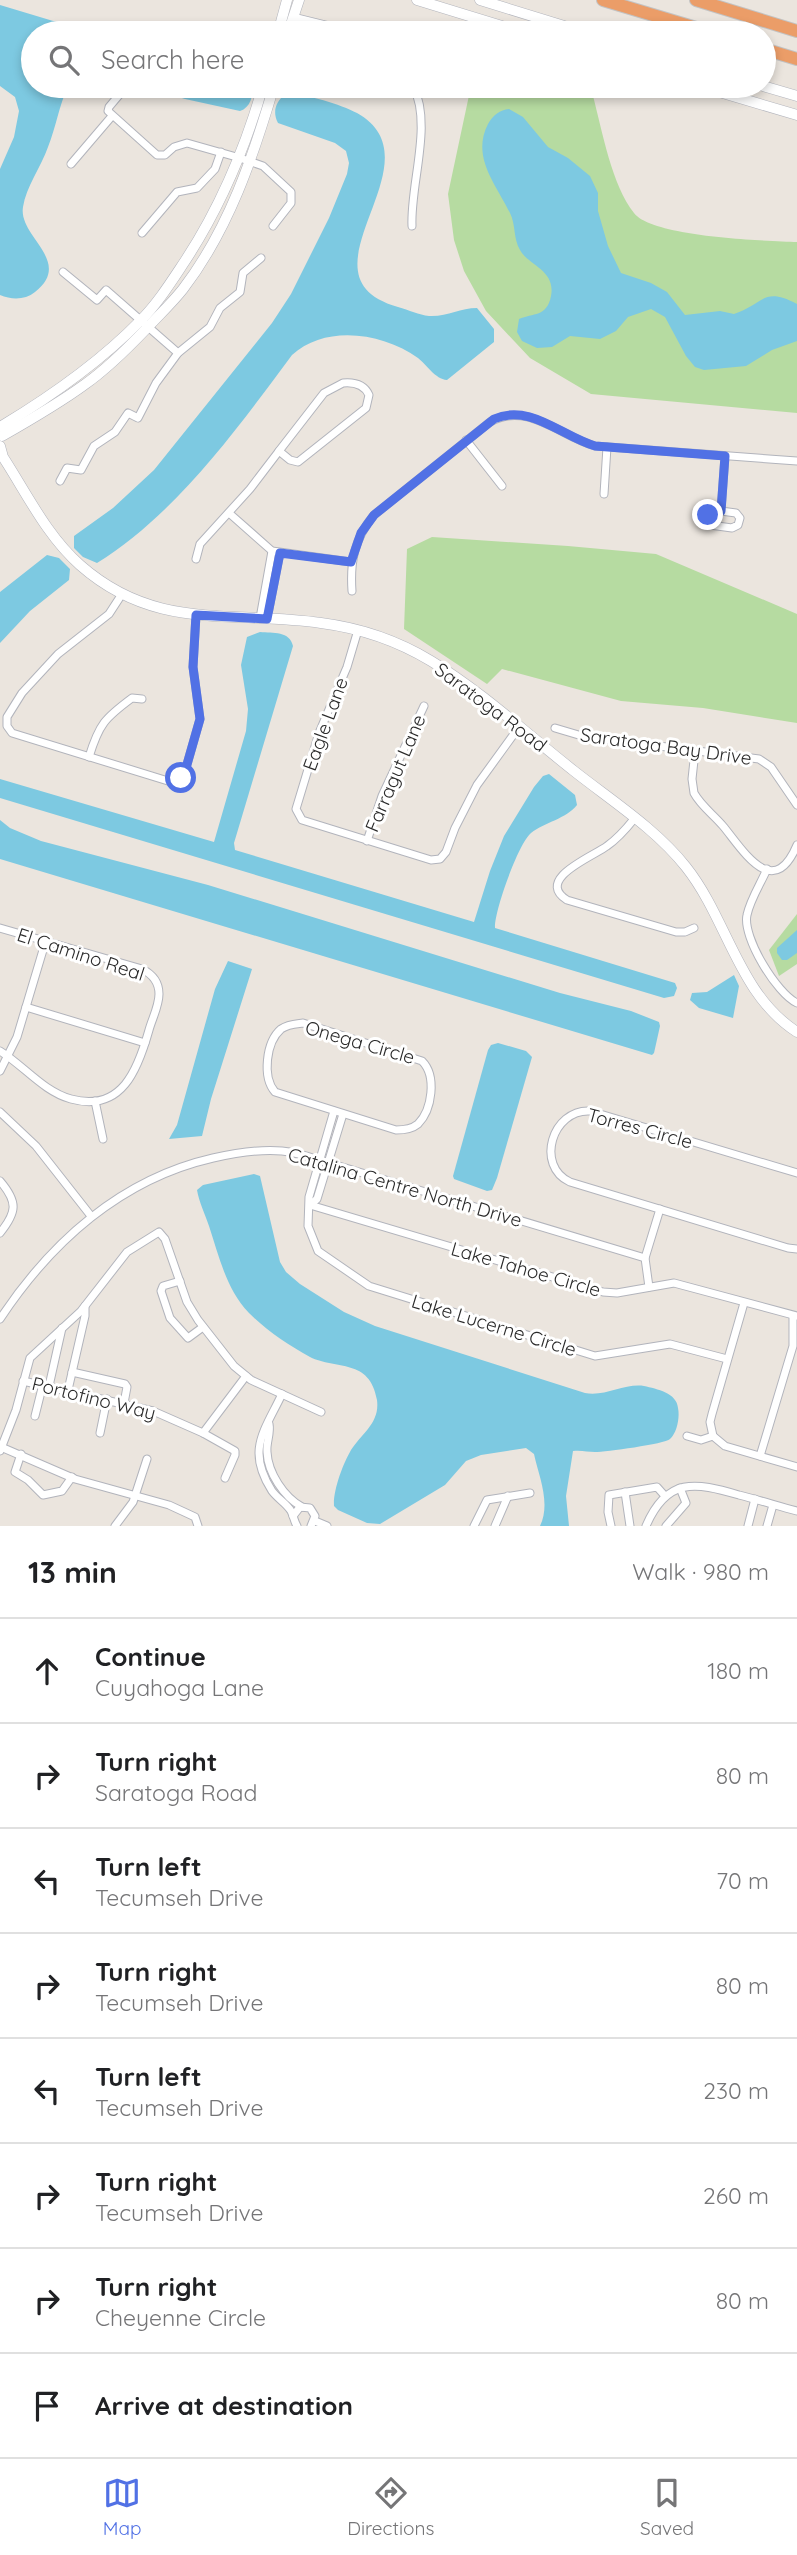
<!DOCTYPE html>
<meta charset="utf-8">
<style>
body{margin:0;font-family:Quicksand,sans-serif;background:#f6f6f6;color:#202124}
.stop{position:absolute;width:21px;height:21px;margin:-16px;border:5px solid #5171e5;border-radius:50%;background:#fff}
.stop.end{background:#5171e5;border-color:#fff;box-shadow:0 2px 7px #0008}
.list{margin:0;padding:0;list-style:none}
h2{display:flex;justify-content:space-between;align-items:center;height:91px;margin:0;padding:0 28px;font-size:30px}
h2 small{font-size:23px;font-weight:400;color:#757577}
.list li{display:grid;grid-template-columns:46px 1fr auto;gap:21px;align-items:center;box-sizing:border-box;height:105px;padding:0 28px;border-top:2px solid #e0e0e0}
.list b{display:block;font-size:26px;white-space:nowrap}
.list p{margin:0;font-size:23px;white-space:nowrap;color:#757577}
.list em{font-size:23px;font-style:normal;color:#757577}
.icon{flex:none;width:38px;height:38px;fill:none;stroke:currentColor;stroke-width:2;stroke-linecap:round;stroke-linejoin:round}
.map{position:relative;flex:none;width:797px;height:1526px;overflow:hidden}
.search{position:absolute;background:#fff;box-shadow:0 4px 10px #0003;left:21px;right:21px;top:21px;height:77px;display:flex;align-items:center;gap:18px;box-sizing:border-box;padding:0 24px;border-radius:38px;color:#757577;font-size:26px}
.sheet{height:931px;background:#fff}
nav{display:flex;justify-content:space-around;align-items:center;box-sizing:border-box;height:98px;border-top:2px solid #e0e0e0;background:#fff;font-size:19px;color:#757577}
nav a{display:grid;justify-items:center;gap:4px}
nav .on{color:#5171e5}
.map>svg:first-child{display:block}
</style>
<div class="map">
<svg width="797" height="1526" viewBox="0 0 797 1526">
<rect width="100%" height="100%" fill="#ebe5de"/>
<g fill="#b6dba1">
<path d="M471,86H593V96C602,130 612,186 634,213C652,237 765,241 797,242V413L591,394L530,358L486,311L464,271L454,240L448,194Z"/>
<path d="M432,537L568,546L656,554L797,614V723L703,708L621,701L502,669L487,684L404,629L407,549Z"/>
<path d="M797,914V964L779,976L769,950Z"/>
</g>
<g fill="#7dc9e1">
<path d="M0,5L93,33H33V86H68C59,106 56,127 48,147C41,167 26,187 23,207C18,237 74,261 35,292C25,300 12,300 0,295V169L14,137L19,111L15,97L0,86Z"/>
<path d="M144,86H252C254,95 250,108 240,111L185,99Z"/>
<path d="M285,94C304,93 340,104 357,113C444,162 289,276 398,307C409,310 419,315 429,316C447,317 460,308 477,308L494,329V342L447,380C435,379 427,365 418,358C383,333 326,324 292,355C237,429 175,515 97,563L83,557L74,548V536L113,508L154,470L272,323L291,294L329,218L347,174L349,163L346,151L335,143L278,123C272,111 276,102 285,94Z"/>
<path d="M509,109L523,117L548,147L568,158L590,176L598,193V211L608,246L621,273L651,283L667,292L685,315L720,311L734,314C764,304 763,286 797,304V341L772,350L746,366L704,370L695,367L686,356L665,317L651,309L628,317L616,331L600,339L570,336L552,347L537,348L522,341L517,332L519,319C533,313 547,317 551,296C556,270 529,266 520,250C513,238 516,225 510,213C496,184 471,157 488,124C493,115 500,110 509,109Z"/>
<path d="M47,555L59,558L70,569L69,580L30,611L0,643V592Z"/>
<path d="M260,632C273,633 290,631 293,646L234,843L235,850L474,922L490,871L504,836L534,787L543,776L549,774L575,795L577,805C566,819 545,822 531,833C518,844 494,912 495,928L675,983L677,988L674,996L664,998L0,798V779L214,842L246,731L248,709L241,665L247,637Z"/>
<path d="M0,820L10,828L41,841L208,885L560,993L631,1011L659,1022L660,1026L654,1053L652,1055L0,859Z"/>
<path d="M797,930V953L787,960H782L777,953V948Z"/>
<path d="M228,961L252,969L211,1099L202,1136L169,1139L177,1125L215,989Z"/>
<path d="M734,975L739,986L733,1018L699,1008L690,1000L692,993L707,992Z"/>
<path d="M498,1043L526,1051L532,1057L497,1178L492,1190L487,1191L454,1179L453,1176L488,1050L491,1045Z"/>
<path d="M254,1174L260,1176L280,1262L286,1272L300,1284L344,1312L375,1326L585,1393C605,1397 625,1383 644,1386C657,1389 677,1393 678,1408C680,1417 677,1433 670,1439C665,1444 605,1452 595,1452C588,1452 581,1450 573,1451L566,1496L569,1526H540C551,1503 539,1477 534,1454L526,1448L481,1455L466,1461L445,1485L380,1524L367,1523L338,1510L334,1506C333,1490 343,1464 351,1450C362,1433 380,1423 377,1400C370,1358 336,1370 310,1357C288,1345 266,1330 249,1313C226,1289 219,1256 209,1226C205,1214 199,1202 197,1190L203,1185Z"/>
</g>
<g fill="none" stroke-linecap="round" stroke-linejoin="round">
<defs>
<g id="street">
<path d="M293,17L358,33"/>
<path d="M125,88L109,107L108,111L157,155H165L174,147L187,143L240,158L263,166L291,192V203L273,226"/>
<path d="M372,92L378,86"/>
<path d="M71,164L112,116"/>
<path d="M412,226C410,184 433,124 413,86"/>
<path d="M142,233L177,192L197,188L215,169L221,152"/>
<path d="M63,272L97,300L106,290L178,353"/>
<path d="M343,383C354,382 364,384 369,395L366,408L298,462L290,460L279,451L324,393Z"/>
<path d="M466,440L502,486"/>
<path d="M60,481L67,468L81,470L94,446L115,432L128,413L138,418L156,383L178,353L210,327L220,308L240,292L243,273L261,258"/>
<path d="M604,494L607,447"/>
<path d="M721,511L710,513L707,518L710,525L732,528L738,525L740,518L736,513L721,511L725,456"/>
<path d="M229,513L272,551L351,562"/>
<path d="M196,559L200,544L250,489L279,451"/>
<path d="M352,591C350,562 354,539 374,515L490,422C527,401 560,436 595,446L797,461"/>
<path d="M122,594L109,614L58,654L22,693L7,717V726L12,733L168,781H177L184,775L200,719L193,667L196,615"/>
<path d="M260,618L272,551"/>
<path d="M267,619L280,553"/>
<path d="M358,630L347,667L319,733L296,809L302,820L431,860L440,859L446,852L455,828L477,785L519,727"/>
<path d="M555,728L582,736L759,759L771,767L797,805"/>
<path d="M695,751L692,779L694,793C701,806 714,815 723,826C743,850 773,902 797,845"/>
<path d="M89,757C99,724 105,718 132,698L142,699"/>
<path d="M634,819C626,829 617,839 607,846C594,856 534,879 567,900L676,932H685L694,928"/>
<path d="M367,841L382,796L424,706"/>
<path d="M767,869C761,883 750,900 747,915C742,937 777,994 797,1003"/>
<path d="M0,928L142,969C152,974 159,982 159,994C159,1006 152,1019 149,1030C138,1069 122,1113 71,1099C44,1092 23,1065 0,1051"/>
<path d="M26,1007L145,1043"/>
<path d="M303,1023L422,1061C437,1076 432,1110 418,1124C412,1129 404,1130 396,1130L275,1092C262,1077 266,1042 281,1029C288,1024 295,1024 303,1023Z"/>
<path d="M0,1071L17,1037L46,940"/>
<path d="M95,1101L103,1139"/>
<path d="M334,1111L309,1197L308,1226L318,1251L369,1286L595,1356L670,1344L727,1359"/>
<path d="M0,1112L36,1146L91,1216"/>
<path d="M797,1173L590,1111C552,1109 535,1166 570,1182L788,1248L797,1249"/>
<path d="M0,1181C18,1202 17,1212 0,1233"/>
<path d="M310,1205L603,1292L617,1293L674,1283L797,1316"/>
<path d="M310,1205L317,1199L343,1114"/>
<path d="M180,1281L163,1286L161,1291L170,1318L188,1338L203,1327"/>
<path d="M649,1287L645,1258L660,1209"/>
<path d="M0,1319C51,1242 121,1179 213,1158C235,1153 260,1149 282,1151C295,1152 307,1156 319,1160L645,1258"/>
<path d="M72,1372L125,1384L127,1387L124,1403"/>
<path d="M23,1381L153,1411L203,1433L235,1451V1455L225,1478"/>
<path d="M49,1386L62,1328"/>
<path d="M68,1390L85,1316V1306"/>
<path d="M282,1394C264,1432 246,1450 272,1491C278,1499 286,1503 291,1511C294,1517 294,1521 297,1526"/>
<path d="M35,1416L43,1384"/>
<path d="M269,1424C271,1434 266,1442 267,1452C268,1473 284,1497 302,1507"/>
<path d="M100,1433L107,1399"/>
<path d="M203,1433L246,1376"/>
<path d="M687,1436L701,1440L713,1436L725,1446L797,1467"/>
<path d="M713,1436L710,1422L712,1414L744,1303"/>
<path d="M1,1447L75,1479L169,1505L195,1517L198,1526"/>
<path d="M0,1451L16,1410L30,1358L81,1311L127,1252L159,1232L165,1239L187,1302L198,1320L234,1366L251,1380L321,1412"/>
<path d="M21,1454L15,1472L28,1480L43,1495L62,1491L72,1477"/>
<path d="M760,1456L793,1346V1317"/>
<path d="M625,1492L630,1526"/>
<path d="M293,1516L300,1507L310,1508L315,1516L311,1526"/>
<path d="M315,1521L327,1526"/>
<path d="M115,1526L133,1502L147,1459"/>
<path d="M474,1526L487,1500L530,1493"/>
<path d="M495,1526L508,1496"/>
<path d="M611,1526L608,1512L609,1495L657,1487L665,1496"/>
<path d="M646,1526C667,1477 695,1482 739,1495C759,1500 778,1506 797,1511"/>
<path d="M666,1526L686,1503L680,1488"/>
<path d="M748,1526L755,1499"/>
<path d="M767,1526L773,1505"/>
</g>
<g id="secondary">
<path d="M417,0L525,33"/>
<path d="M480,0L587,33"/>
<path d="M278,33L287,0"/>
<path d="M288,33L299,0"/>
<path d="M699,86L797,115"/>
<path d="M763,86L797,96"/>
<path d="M0,427C50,397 99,363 140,321C158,303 171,282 185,261C221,206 245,149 263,86"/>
<path d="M2,436C30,420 58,404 84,385C107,369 127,349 147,328C159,315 172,303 183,289C229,229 253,157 274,86"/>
<path d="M0,446L3,457C27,494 47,536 80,565C156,632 231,610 321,623C360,628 398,641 431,661C482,692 527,734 574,771C612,801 656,829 686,867C728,920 738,994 797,1032"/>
</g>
<g id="highway">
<path d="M603,0L713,33"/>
<path d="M696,0L797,31"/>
<path d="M764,49L797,59"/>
</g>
</defs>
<use href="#street" stroke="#b2b4bc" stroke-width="9"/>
<use href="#secondary" stroke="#b2b4bc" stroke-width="11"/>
<use href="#highway" stroke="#c3c3c3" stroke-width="14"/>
<use href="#street" stroke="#fff" stroke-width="7"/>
<use href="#secondary" stroke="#fff" stroke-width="10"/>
<use href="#highway" stroke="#eb9d68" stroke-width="12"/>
</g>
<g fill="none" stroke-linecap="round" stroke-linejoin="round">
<path stroke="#5171e5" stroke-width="9" d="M181,778L184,775L200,719L193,667L196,615L267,619L280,553L351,562L361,533L374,515L494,419C530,403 561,436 595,446L725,456L721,511H712L708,515"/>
</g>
<g text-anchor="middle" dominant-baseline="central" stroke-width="6" stroke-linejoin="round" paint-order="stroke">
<g font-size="19" fill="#2a2a2a" stroke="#fff">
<text transform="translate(491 707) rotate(37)">Saratoga Road</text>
<text transform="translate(325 724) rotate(-70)">Eagle Lane</text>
<text transform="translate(666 746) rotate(8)">Saratoga Bay Drive</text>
<text transform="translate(395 773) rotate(-67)">Farragut Lane</text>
<text transform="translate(81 954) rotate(18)">El Camino Real</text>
<text transform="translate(360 1042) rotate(16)">Onega Circle</text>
<text transform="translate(640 1128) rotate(15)">Torres Circle</text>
<text transform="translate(405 1187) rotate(16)">Catalina Centre North Drive</text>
<text transform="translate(526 1269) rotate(16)">Lake Tahoe Circle</text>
<text transform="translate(494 1325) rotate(17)">Lake Lucerne Circle</text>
<text transform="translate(94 1398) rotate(14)">Portofino Way</text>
</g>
</g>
</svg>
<div class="stop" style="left:181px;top:778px"></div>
<div class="stop end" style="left:708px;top:515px"></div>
<div class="search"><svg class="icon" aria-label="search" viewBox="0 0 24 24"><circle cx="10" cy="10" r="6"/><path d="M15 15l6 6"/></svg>Search here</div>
</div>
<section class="sheet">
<h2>13 min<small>Walk · 980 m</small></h2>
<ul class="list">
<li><svg class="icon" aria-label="ahead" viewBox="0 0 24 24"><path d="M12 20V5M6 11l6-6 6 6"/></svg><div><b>Continue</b><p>Cuyahoga Lane</p></div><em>180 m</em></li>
<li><svg class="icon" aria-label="right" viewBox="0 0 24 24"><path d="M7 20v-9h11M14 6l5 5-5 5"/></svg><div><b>Turn right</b><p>Saratoga Road</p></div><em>80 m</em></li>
<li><svg class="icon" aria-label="left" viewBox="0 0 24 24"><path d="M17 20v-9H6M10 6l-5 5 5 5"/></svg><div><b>Turn left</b><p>Tecumseh Drive</p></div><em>70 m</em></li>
<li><svg class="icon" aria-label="right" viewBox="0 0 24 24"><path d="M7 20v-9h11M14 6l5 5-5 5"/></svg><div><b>Turn right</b><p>Tecumseh Drive</p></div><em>80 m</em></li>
<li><svg class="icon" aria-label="left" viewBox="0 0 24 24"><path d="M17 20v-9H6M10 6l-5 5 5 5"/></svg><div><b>Turn left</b><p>Tecumseh Drive</p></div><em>230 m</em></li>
<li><svg class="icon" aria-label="right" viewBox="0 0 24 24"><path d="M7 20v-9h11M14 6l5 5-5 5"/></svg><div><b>Turn right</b><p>Tecumseh Drive</p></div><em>260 m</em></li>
<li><svg class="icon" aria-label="right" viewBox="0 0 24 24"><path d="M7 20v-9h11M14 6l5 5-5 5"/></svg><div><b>Turn right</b><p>Cheyenne Circle</p></div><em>80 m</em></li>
<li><svg class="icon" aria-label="arrive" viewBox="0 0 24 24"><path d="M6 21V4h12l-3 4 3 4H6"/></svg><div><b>Arrive at destination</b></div></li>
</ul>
</section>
<nav>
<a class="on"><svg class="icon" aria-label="map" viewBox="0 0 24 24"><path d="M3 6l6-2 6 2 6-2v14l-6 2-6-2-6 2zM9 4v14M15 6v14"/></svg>Map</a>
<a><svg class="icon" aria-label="directions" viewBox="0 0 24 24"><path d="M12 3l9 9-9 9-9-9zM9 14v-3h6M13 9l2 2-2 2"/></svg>Directions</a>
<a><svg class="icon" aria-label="saved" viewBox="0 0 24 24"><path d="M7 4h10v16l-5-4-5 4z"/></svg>Saved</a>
</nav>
